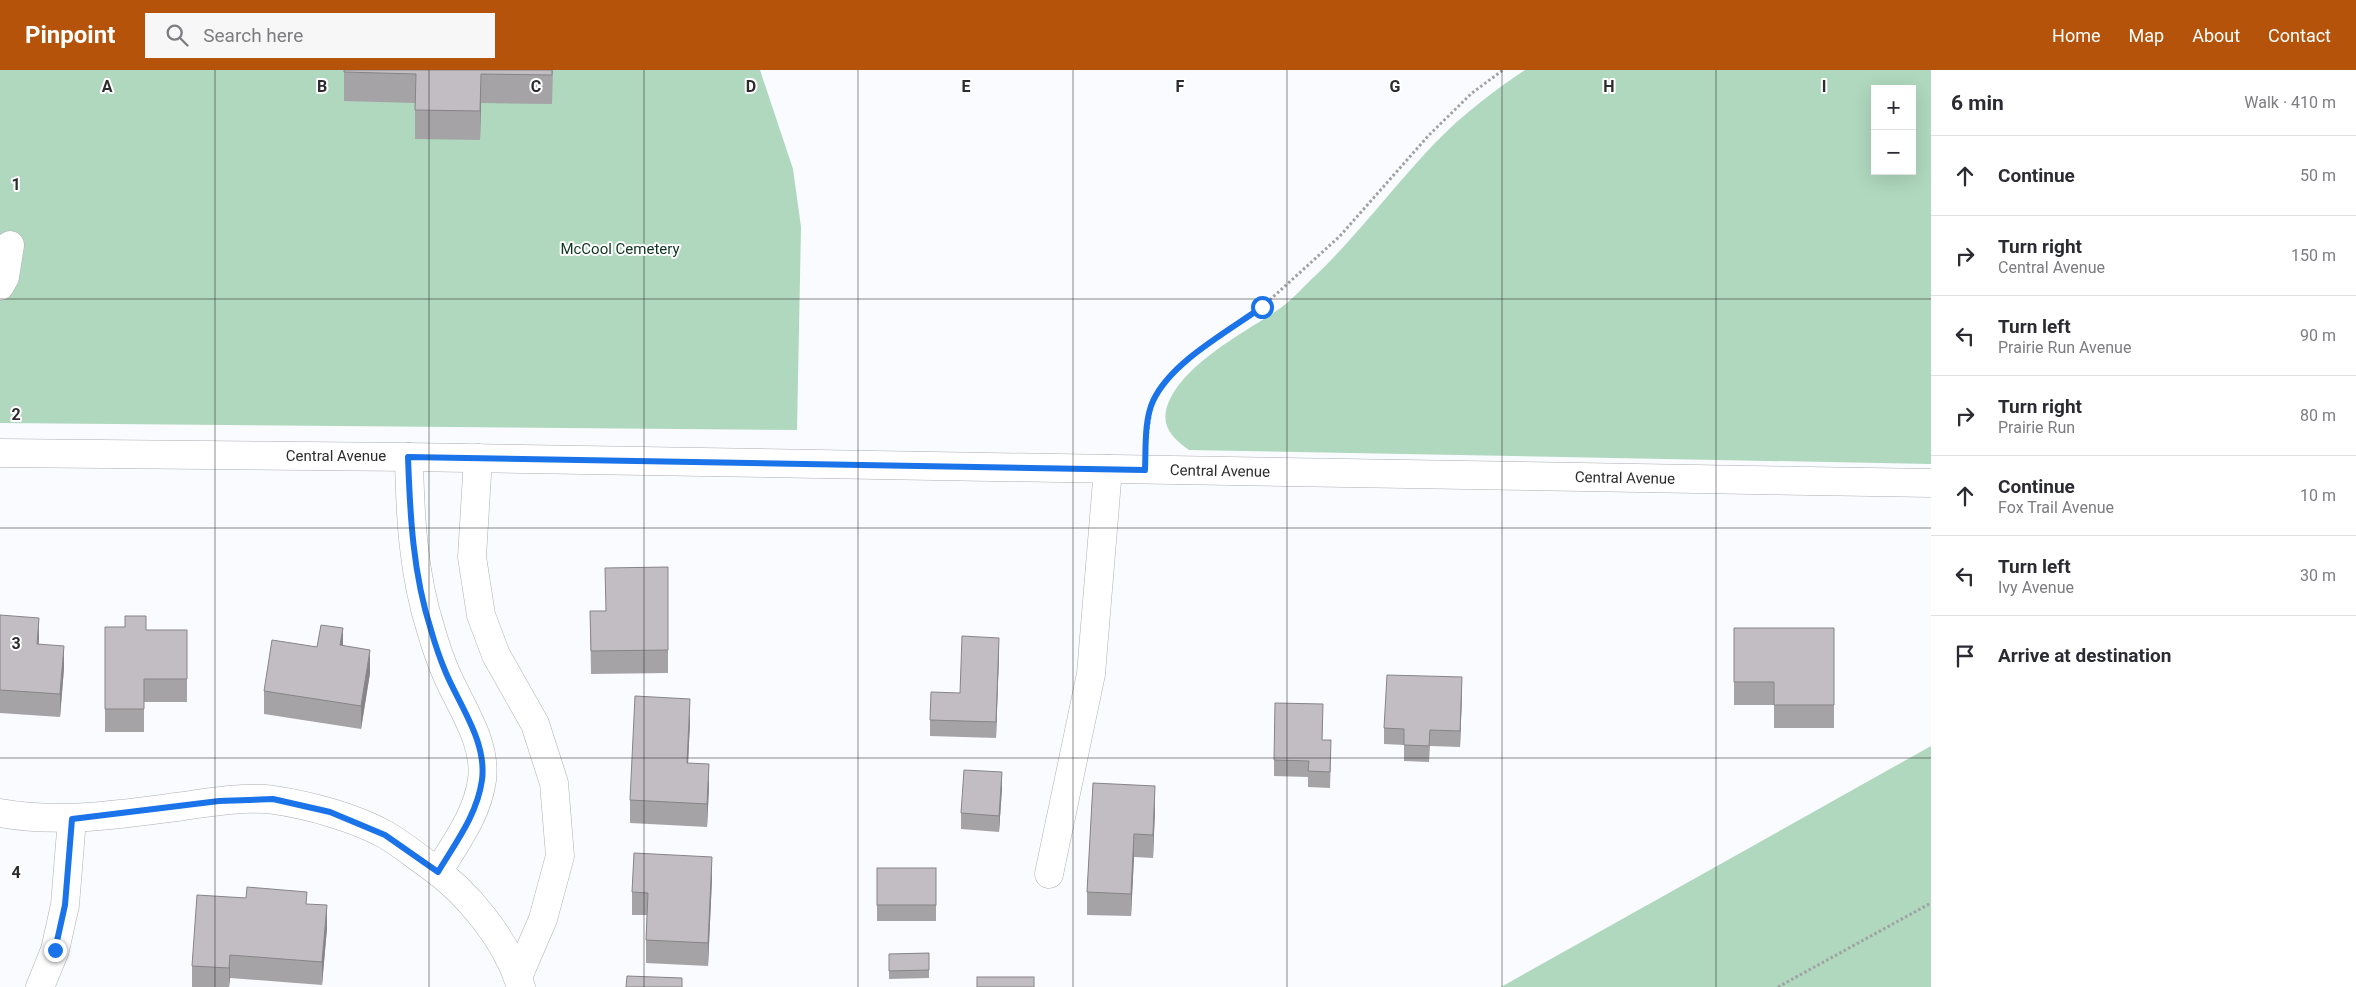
<!DOCTYPE html>
<meta charset="utf-8">
<style>
body{margin:0;font-family:Roboto,sans-serif;background:#f7f7f7;color:#2b2b33}
.controls{position:absolute;right:15px;top:15px;display:grid;overflow:hidden;border-radius:0px;box-shadow:0 5px 20px #0002}
.controls button{width:45px;height:45px;display:grid;place-items:center;padding:0;border:0;border-bottom:1px solid #e1e1e2;background:#fff;color:#2b2b33;font:25px sans-serif}
.stop{position:absolute;width:15px;height:15px;margin:-11px;border:4px solid #1a73e8;border-radius:50%;background:#fff}
.stop.end{background:#1a73e8;border-color:#fff;box-shadow:0 1px 5px #0008}
.list{margin:0;padding:0;list-style:none}
h2{display:flex;justify-content:space-between;align-items:center;height:65px;margin:0;padding:0 20px;font-size:21px}
h2 small{font-size:16px;font-weight:400;color:#7c7c81}
.list li{display:grid;grid-template-columns:32px 1fr auto;gap:15px;align-items:center;box-sizing:border-box;height:80px;padding:0 20px;border-top:1px solid #e1e1e2}
.list b{display:block;font-size:19px;white-space:nowrap}
.list p{margin:0;font-size:16px;white-space:nowrap;color:#7c7c81}
.list em{font-size:16px;font-style:normal;color:#7c7c81}
.icon{flex:none;width:28px;height:28px;fill:none;stroke:currentColor;stroke-width:2;stroke-linecap:round;stroke-linejoin:round}
.map{position:relative;flex:none;width:1931px;height:917px;overflow:hidden}
header{display:flex;align-items:center;gap:30px;box-sizing:border-box;height:70px;padding:0 25px;background:#b45309;color:#fff}
header strong{font-size:24px}
nav{display:flex;gap:28px;margin-inline-start:auto;font-size:18px}
.search{width:350px;height:45px;background:#f7f7f7;display:flex;align-items:center;gap:12px;box-sizing:border-box;padding:0 18px;border-radius:0px;color:#7c7c81;font-size:19px}
main{display:flex}
aside{flex:1;background:#fff}
.map>svg:first-child{display:block}
</style>
<header>
<strong>Pinpoint</strong>
<div class="search"><svg class="icon" aria-label="search" viewBox="0 0 24 24"><circle cx="10" cy="10" r="6"/><path d="M15 15l6 6"/></svg>Search here</div>
<nav><a>Home</a><a>Map</a><a>About</a><a>Contact</a></nav>
</header>
<main>
<div class="map">
<svg width="1931" height="917" viewBox="0 0 1931 917">
<rect width="100%" height="100%" fill="#fafbfe"/>
<g fill="#afd8be" fill-rule="evenodd">
<path d="M0,0H760L793,99L801,157L797,360L0,353Z"/>
<path d="M1525,0H1931V394L1189,380C1169,366 1158,352 1171,327C1191,289 1247,261 1282,237C1294,228 1304,216 1315,206C1358,165 1393,117 1434,74C1462,45 1492,22 1525,0ZM1875,19H1912V101H1875Z"/>
<path d="M1931,676V917H1501Z"/>
</g>
<g fill="none" stroke-linecap="round" stroke-linejoin="round">
<defs>
<g id="minor">
<path d="M0,216L5,207L10,175"/>
<path d="M0,383L409,387L1931,413"/>
<path d="M409,387C410,445 413,504 431,560C435,574 440,589 446,603C460,636 487,672 482,710C477,745 456,772 438,802"/>
<path d="M478,388L472,487L481,545L496,585L535,654L554,713L560,786L543,849L518,907"/>
<path d="M0,743C62,754 122,744 184,736C210,732 249,726 274,730C309,735 356,748 386,765C400,773 413,784 426,793C467,821 507,870 521,917"/>
<path d="M1049,804L1091,604L1108,399"/>
<path d="M40,917L55,880L65,835L72,749"/>
</g>
</defs>
<use href="#minor" stroke="#adafb3" stroke-width="29"/>
<g stroke="#a0a1a3" stroke-width="3" stroke-dasharray="2.5 2.5" stroke-linecap="butt">
<path d="M1147,369L1152,332L1165,310L1194,284L1262,237L1295,207L1340,166L1429,65L1472,23L1503,0"/>
<path d="M1778,917L1931,833"/>
</g>
<use href="#minor" stroke="#fff" stroke-width="28"/>
</g>
<g fill="#a6a3a7">
<path d="M344,0H553L552,34L481,33L480,70L415,69V33L344,31Z"/>
<path d="M668,497V603L591,604L590,541H605Z"/>
<path d="M0,545L38,574L64,598L60,647L0,643Z"/>
<path d="M105,557H125L146,560H187V632H144V662H105Z"/>
<path d="M1734,558H1834V658H1774V635H1734Z"/>
<path d="M343,576L370,603L361,659L264,644V621L317,577Z"/>
<path d="M999,584L996,668L930,666V650L960,623Z"/>
<path d="M1462,623L1460,677L1430,676L1429,692L1404,691V675L1384,674V658Z"/>
<path d="M1323,650L1322,670L1331,686L1330,718L1308,717V707L1274,706V690Z"/>
<path d="M690,652L688,693L709,717L707,757L630,753V730Z"/>
<path d="M1093,713L1155,739L1153,788L1134,787L1131,846L1087,845V822Z"/>
<path d="M1002,718L999,762L961,759V743Z"/>
<rect x="877" y="798" width="59" height="53"/>
<path d="M712,809L708,896L646,893V870L647,845H632V822Z"/>
<path d="M307,834L327,858L322,915L230,908L229,917H192V896Z"/>
<path d="M929,883V908L889,909V884Z"/>
</g>
<g fill="#878488">
<path d="M481,4V33L480,70V41Z"/>
<path d="M39,548V570L37,597V574Z"/>
<path d="M343,558V581L340,575Z"/>
<path d="M999,568V584L996,668V652Z"/>
<path d="M64,576V598L60,647V624Z"/>
<path d="M370,580V603L361,659V636Z"/>
<path d="M1462,607V623L1460,677V661Z"/>
<path d="M690,629V652L687,716V693Z"/>
<path d="M709,694V717L707,757V734Z"/>
<path d="M1002,702V718L999,762V746Z"/>
<path d="M1155,716V739L1153,788V765Z"/>
<path d="M1134,764V787L1131,846V824Z"/>
<path d="M712,787V809L708,896V873Z"/>
<path d="M327,835V858L322,915V892Z"/>
<path d="M230,885V908L229,917V898Z"/>
</g>
<g fill="#c1bdc2" stroke="#878488">
<path d="M344,0H552V5L481,4L480,41L415,40L416,4L344,2Z"/>
<path d="M668,497V580L591,581L590,541H606L605,498Z"/>
<path d="M0,545L39,548L37,574L64,576L60,624L0,620Z"/>
<path d="M125,546H146V560H187V609H144V639H105V557H125Z"/>
<path d="M321,555L343,558L340,575L370,580L361,636L264,621L272,570L317,577Z"/>
<path d="M1734,558H1834V635H1774V612H1734Z"/>
<path d="M962,566L999,568L996,652L930,650L931,622L960,623Z"/>
<path d="M1387,605L1462,607L1460,661L1430,660L1429,676L1404,675V659L1384,658Z"/>
<path d="M635,626L690,629L687,693L709,694L707,734L630,730Z"/>
<path d="M1275,633L1323,634L1322,670H1331L1330,702L1308,701L1309,691L1274,690Z"/>
<path d="M964,700L1002,702L999,746L961,743Z"/>
<path d="M1093,713L1155,716L1153,765L1134,764L1131,824L1087,822Z"/>
<path d="M634,783L712,787L708,873L646,870L648,823L632,822Z"/>
<rect x="877" y="798" width="59" height="37"/>
<path d="M247,817L307,822L306,834L327,835L322,892L230,885L229,898L192,896L197,825L246,828Z"/>
<path d="M929,883V900L889,901V884Z"/>
<path d="M627,906L682,908V917H626Z"/>
<rect x="977" y="907" width="57" height="10"/>
</g>
<g fill="none" stroke-linecap="round" stroke-linejoin="round">
<path stroke="#1a73e8" stroke-width="6" d="M55,880L65,835L72,749L219,731L273,729L330,742L385,765L438,802C456,772 477,745 482,710C487,672 460,636 446,603C440,589 435,574 431,560C413,504 410,445 408,387L1145,400C1146,378 1144,351 1153,331C1171,292 1227,262 1262,237"/>
</g>
<path fill="none" stroke="#2c2c2e" stroke-width="1" stroke-opacity="0.55" d="M215,0V917M429,0V917M644,0V917M858,0V917M1073,0V917M1287,0V917M1502,0V917M1716,0V917M0,229H1931M0,458H1931M0,688H1931"/>
<g text-anchor="middle" dominant-baseline="central" stroke-width="4" stroke-linejoin="round" paint-order="stroke">
<g font-size="15" fill="#0c3420" stroke="#fff">
<text x="620" y="179">McCool Cemetery</text>
</g>
<g font-size="15" fill="#2c2c2e" stroke="#fff">
<text x="336" y="386">Central Avenue</text>
<text transform="translate(1220 401) rotate(1)">Central Avenue</text>
<text transform="translate(1625 408) rotate(1)">Central Avenue</text>
</g>
</g>
<g font-size="16" text-anchor="middle" font-weight="bold" fill="#2c2c2e" stroke="#fff" stroke-width="4" stroke-linejoin="round" paint-order="stroke">
<text x="107" y="22">A</text>
<text x="322" y="22">B</text>
<text x="536" y="22">C</text>
<text x="751" y="22">D</text>
<text x="966" y="22">E</text>
<text x="1180" y="22">F</text>
<text x="1395" y="22">G</text>
<text x="1609" y="22">H</text>
<text x="1824" y="22">I</text>
<text x="16" y="120">1</text>
<text x="16" y="350">2</text>
<text x="16" y="579">3</text>
<text x="16" y="808">4</text>
</g>
</svg>
<div class="controls">
<button>+</button>
<button>−</button>
</div>
<div class="stop" style="left:1262px;top:237px"></div>
<div class="stop end" style="left:55px;top:880px"></div>
</div>
<aside>
<h2>6 min<small>Walk · 410 m</small></h2>
<ul class="list">
<li><svg class="icon" aria-label="ahead" viewBox="0 0 24 24"><path d="M12 20V5M6 11l6-6 6 6"/></svg><div><b>Continue</b></div><em>50 m</em></li>
<li><svg class="icon" aria-label="right" viewBox="0 0 24 24"><path d="M7 20v-9h11M14 6l5 5-5 5"/></svg><div><b>Turn right</b><p>Central Avenue</p></div><em>150 m</em></li>
<li><svg class="icon" aria-label="left" viewBox="0 0 24 24"><path d="M17 20v-9H6M10 6l-5 5 5 5"/></svg><div><b>Turn left</b><p>Prairie Run Avenue</p></div><em>90 m</em></li>
<li><svg class="icon" aria-label="right" viewBox="0 0 24 24"><path d="M7 20v-9h11M14 6l5 5-5 5"/></svg><div><b>Turn right</b><p>Prairie Run</p></div><em>80 m</em></li>
<li><svg class="icon" aria-label="ahead" viewBox="0 0 24 24"><path d="M12 20V5M6 11l6-6 6 6"/></svg><div><b>Continue</b><p>Fox Trail Avenue</p></div><em>10 m</em></li>
<li><svg class="icon" aria-label="left" viewBox="0 0 24 24"><path d="M17 20v-9H6M10 6l-5 5 5 5"/></svg><div><b>Turn left</b><p>Ivy Avenue</p></div><em>30 m</em></li>
<li><svg class="icon" aria-label="arrive" viewBox="0 0 24 24"><path d="M6 21V4h12l-3 4 3 4H6"/></svg><div><b>Arrive at destination</b></div></li>
</ul>
</aside>
</main>
